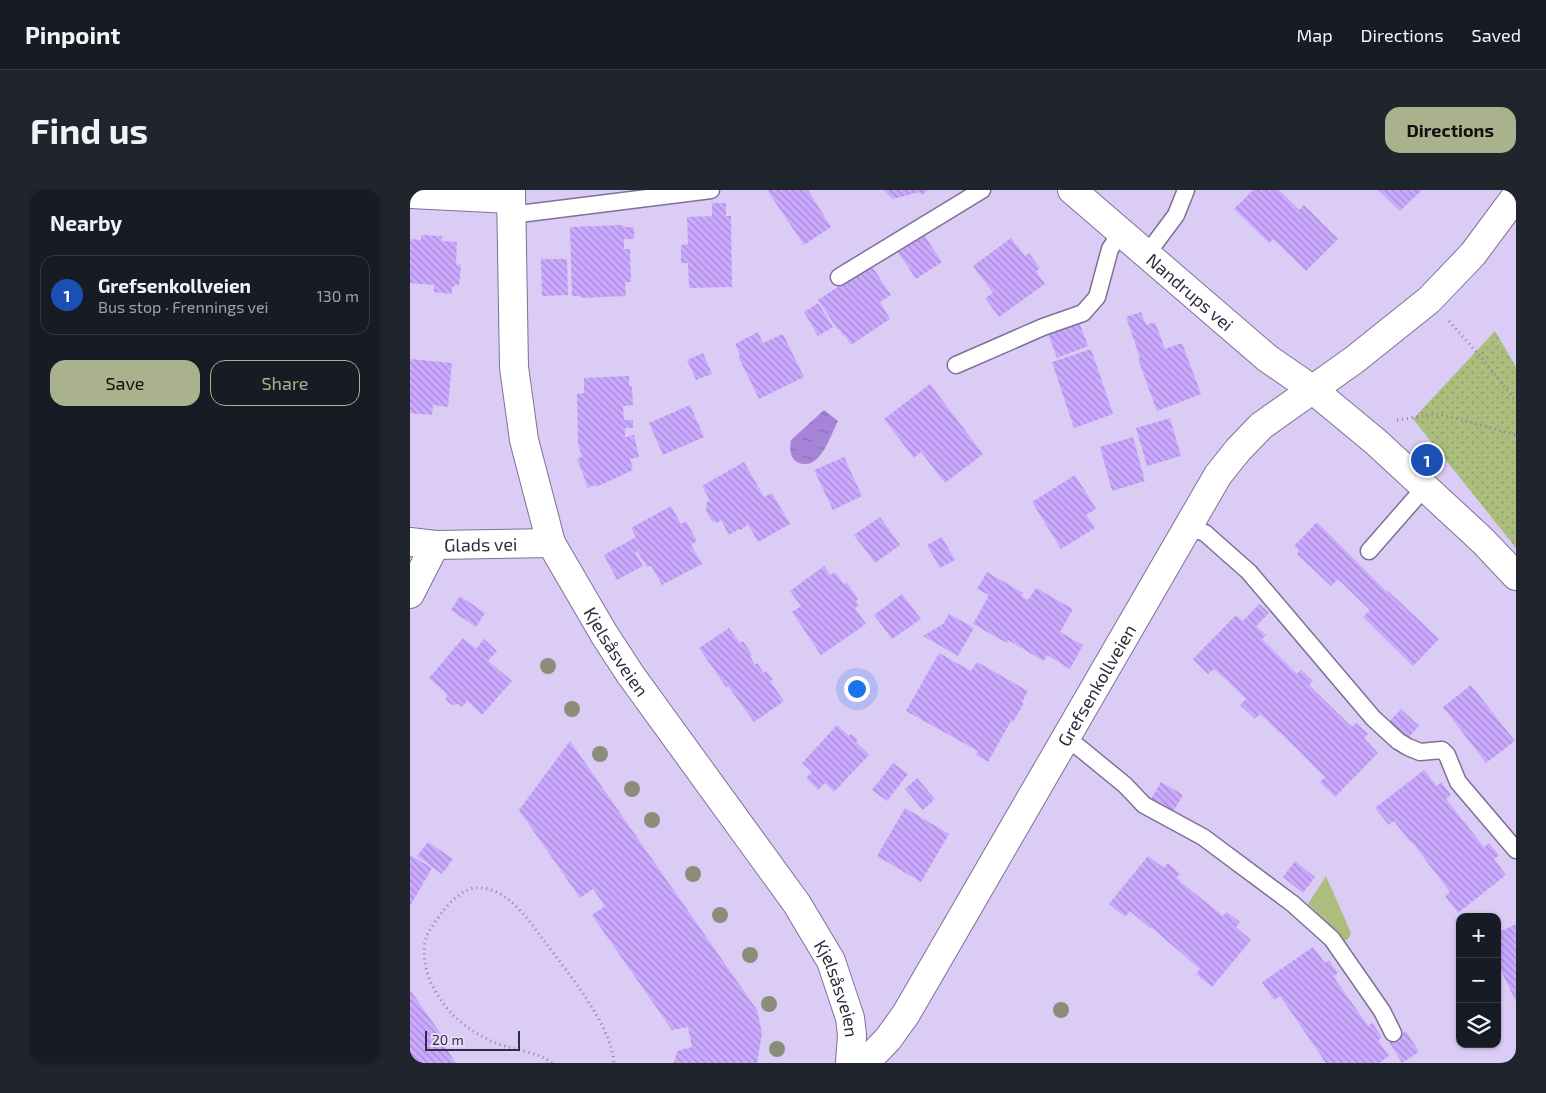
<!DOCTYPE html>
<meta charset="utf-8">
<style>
body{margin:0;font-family:"Exo 2",sans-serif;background:#20242c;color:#f1f3f6}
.controls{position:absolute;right:15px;bottom:15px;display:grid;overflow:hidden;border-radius:10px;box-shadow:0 1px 4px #0004}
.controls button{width:45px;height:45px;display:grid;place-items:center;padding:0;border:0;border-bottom:1px solid #363941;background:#171b24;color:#f1f3f6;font:25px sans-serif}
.scale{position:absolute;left:15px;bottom:12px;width:95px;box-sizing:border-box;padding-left:5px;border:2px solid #322c3c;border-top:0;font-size:14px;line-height:18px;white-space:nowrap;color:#322c3c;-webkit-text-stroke:4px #e7dbfc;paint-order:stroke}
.you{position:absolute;left:446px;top:498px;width:18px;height:18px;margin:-12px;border:4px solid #fff;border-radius:50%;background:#1a73e8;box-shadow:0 0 0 8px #1a73e833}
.badge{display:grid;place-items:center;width:32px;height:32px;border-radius:50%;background:#a9b28c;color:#fff;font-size:16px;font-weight:700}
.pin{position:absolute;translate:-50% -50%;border:2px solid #fff;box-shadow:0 1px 5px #0006}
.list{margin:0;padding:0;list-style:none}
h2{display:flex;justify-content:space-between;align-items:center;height:65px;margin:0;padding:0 20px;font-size:21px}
h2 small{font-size:16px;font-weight:400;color:#9ea1a6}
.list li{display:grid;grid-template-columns:32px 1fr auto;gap:15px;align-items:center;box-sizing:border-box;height:80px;margin:0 10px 10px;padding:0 10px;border:1px solid #363941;border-radius:15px}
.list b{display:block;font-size:19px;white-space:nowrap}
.list p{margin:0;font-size:16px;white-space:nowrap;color:#9ea1a6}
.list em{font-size:16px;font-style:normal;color:#9ea1a6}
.actions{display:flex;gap:10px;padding:15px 20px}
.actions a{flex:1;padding:11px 0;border:1px solid #a9b28c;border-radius:15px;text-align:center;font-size:18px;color:#a9b28c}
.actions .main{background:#a9b28c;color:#111}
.icon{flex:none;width:28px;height:28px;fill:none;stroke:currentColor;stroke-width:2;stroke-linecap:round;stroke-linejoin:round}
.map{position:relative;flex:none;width:1106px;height:873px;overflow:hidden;border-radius:15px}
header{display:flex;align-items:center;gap:30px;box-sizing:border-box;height:70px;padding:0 25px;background:#171b24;border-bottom:1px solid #363941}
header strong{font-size:24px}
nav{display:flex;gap:28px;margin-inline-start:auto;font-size:18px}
.intro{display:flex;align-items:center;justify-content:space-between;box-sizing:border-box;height:120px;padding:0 30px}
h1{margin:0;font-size:35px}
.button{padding:12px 22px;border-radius:15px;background:#a9b28c;color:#111;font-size:18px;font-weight:700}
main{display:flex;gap:30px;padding:0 30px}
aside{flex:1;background:#171b24;border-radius:15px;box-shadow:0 1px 4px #0004}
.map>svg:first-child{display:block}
</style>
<header>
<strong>Pinpoint</strong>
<nav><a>Map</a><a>Directions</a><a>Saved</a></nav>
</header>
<div class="intro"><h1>Find us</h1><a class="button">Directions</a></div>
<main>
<aside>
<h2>Nearby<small></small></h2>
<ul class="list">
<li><span class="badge" style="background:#1a4fb4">1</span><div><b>Grefsenkollveien</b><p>Bus stop · Frennings vei</p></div><em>130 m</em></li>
</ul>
<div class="actions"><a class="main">Save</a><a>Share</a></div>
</aside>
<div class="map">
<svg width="1106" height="873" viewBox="0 0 1106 873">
<defs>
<pattern id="grass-dots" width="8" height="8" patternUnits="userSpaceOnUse" patternTransform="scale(1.25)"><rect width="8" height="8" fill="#acbe7d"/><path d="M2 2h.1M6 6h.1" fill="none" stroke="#8d9b68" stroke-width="1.8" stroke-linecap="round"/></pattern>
<pattern id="water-ripples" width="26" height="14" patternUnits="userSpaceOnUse" patternTransform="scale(1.25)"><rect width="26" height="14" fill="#a685d8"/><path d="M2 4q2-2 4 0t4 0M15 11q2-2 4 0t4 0" fill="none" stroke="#886db0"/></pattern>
<pattern id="building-back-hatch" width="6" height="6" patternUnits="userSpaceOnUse" patternTransform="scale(1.25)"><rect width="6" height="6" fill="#cba9ff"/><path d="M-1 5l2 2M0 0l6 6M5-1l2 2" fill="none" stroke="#a58ad0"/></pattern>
</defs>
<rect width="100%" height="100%" fill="#dbccf6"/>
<path fill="url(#grass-dots)" d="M1085,141L1106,177V358L1003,229Z"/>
<path fill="#acbe7d" d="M916,686L941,743L938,749L934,751L898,714Z"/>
<path fill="url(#water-ripples)" d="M414,220L428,231C420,246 410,283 387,272C379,267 380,258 381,250Z"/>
<g fill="url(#building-back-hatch)">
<path d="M357,0H398L421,37L394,55Z"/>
<path d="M474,0H518L512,5L509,2L483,9Z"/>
<path d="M843,0H869L889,20L894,15L928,49L896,81L863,49L859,53L824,19Z"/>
<path d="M968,0H1012L990,21Z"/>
<path d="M302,13H316V26H321L322,97L279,98L278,73H271V55L278,54L277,27L302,26Z"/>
<path d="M213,35V37H224V49H214V59H220L221,92H215L216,106L171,108L170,106H162L160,37Z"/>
<path d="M11,45L32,46V51L47,52L46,74L51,75L49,95H44V97H42V104L24,102V95L0,93V49L11,50Z"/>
<path d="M514,45L532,72L506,89L488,62Z"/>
<path d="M601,48L615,66L619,63L630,78L626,81L635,94L589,127L575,108L583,103L563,76Z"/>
<path d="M131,69H157L158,105L132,106Z"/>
<path d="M461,75L481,105L470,112L480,129L441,155L435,145L433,146L429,139L428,140L408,110Z"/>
<path d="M408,113L423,137L408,146L394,122Z"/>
<path d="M731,122L736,135L745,132L755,159L772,153L791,204L747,221L728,169L730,168L716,127Z"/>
<path d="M668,129L678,156L647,168L637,141Z"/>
<path d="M348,142L353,153L373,144L394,187L349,209L328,166L330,165L325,154Z"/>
<path d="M681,159L703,224L664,238L642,172Z"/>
<path d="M293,163L302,184L286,190L277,170Z"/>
<path d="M0,169L42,173L38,217L23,215L22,225L0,223Z"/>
<path d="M219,186V196H222L223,215L213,216L214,230H223V238H215V247L224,245L229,267L220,269L223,280L186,297L185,295L178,298L167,268L172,267L168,253L167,204L174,203V188Z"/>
<path d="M520,194L573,264L535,293L511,262L504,268L474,229Z"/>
<path d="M280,215L294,247L253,265L239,233Z"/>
<path d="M760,228L771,266L737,276L726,238Z"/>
<path d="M723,247L735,291L702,301L690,257Z"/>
<path d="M434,267L452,306L423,320L404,280Z"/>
<path d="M334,272L354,307L362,303L380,334L348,352L338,334L331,340L329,339L319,345L311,330L307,333L301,330L296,320L297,312L300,311L292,296Z"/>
<path d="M665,285L686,319L676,325L685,338L651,359L622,312Z"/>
<path d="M261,316L271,334L276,331L287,351L281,355L292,374L252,395L242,377L240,376L237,377L227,361L225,362L233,376L207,390L194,365L226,347L221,338Z"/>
<path d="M470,327L490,355L465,373L444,345Z"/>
<path d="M907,332L977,402L978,401L1029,449L1003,476L953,427L960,420L928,389L921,396L887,364L889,361L884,356Z"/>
<path d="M532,347L545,370L530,378L517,355Z"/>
<path d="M414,376L420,385L425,382L434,394L437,393L448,409L446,411L449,415L445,418L456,434L411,465L382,422L391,416L380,401Z"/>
<path d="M577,382L613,403L611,406L618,410L626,398L663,419L650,442L673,455L660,479L637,465L634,471L598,450L597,453L563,434L579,405L567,399Z"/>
<path d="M492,404L511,429L482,449L464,425Z"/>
<path d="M50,406L75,423L66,437L41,420Z"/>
<path d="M849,414L859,423L846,436L856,445L852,449L887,484L891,480L903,491L899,495L942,537L946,533L958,544L954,548L968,563L925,607L910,592L915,587L870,542V543L850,524L845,529L830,515L836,509L825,498L804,479L798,484L783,469L826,425L833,431Z"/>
<path d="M539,424L564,438L548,466L513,446L533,434Z"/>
<path d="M319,438L330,453L333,451L342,465L340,466L345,475L347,473L354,483L356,481L363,490L360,491L374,511L344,532L318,496L316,497L289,458Z"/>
<path d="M53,448L66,459L74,449L87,461L78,471L102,491L72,525L57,511L52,517L48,514L42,515L36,510L37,504L19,488Z"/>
<path d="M529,463L561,481L567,472L618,501L612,512L614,513L603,532L601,531L578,572L566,565L568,561L496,521Z"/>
<path d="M1061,495L1105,551L1076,573L1033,517Z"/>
<path d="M991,519L1009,536L995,551L976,535Z"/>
<path d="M427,535L439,546L441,544L448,550L446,552L459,565L424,602L415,593L408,600L396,588L402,582L392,573Z"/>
<path d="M160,551L347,820L352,843L347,873H264L267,861L282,857L278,837L262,840L182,725L195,716L183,699L170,708L109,620Z"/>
<path d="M483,573L498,584L477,611L462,600Z"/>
<path d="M1014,580L1027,596L1031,592L1041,605L1036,609L1074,657L1079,653L1089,665L1084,669L1096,685L1048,723L1035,706L1040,702L1002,652L1001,653L984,631L979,635L965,618Z"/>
<path d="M507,588L525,609L513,620L495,599Z"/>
<path d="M751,592L773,605L763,622L741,609Z"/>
<path d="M495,618L539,644L511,692L467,666Z"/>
<path d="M18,652L43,669L32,684L7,666Z"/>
<path d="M0,665L22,678L0,716Z"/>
<path d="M738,666L754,678L758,673L770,684L766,688L813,726L817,722L830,732L826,737L841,750L802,797L786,784L790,779L742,738L741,739L720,721L715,727L699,714Z"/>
<path d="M885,671L905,687L893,703L873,687Z"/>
<path d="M1106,734V812L1087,772V743Z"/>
<path d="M903,757L915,773L919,770L928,783L923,786L958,836L962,833L972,847L968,850L979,866L969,873H916L870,806L864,810L852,792Z"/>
<path d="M0,800L36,851L33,854L46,873H0Z"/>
<path d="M996,841L1009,862L992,873L979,852Z"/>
</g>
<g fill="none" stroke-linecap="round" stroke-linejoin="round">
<defs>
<g id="service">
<path d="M101,25L301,0"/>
<path d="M737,64L766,25L776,0"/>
<path d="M429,87L572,0"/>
<path d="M546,175L633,137L673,123L687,107L700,59L711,42"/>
<path d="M778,337L795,343L839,382L963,528L988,551L998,557L1010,562L1032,560L1037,565L1048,592L1106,660"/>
<path d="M959,361L1015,297"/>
<path d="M656,548L671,559L715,595L734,615L793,647L883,714L922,749L972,821L983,843"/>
</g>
<g id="minor">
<path id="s1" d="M662,0L857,168L902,199L966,252L1073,351L1106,386"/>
<path d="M0,4L101,9"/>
<path id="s2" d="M0,352L25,355L141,353"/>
<path d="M0,404L25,355"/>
</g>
<g id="tertiary">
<path id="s3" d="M101,0L104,177L114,250L141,353L194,444L220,484L387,714L421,771L440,828L442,845L440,873"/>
<path id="s4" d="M455,873L478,849L496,824L808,285L828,260L851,236L944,170L1019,110L1063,64L1106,6"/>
</g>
</defs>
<use href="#service" stroke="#7e7096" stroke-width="19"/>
<use href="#minor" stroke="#7e7096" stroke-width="30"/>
<use href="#tertiary" stroke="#7e7096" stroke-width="30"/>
<g stroke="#8d82a0" stroke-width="3" stroke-dasharray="1 4" stroke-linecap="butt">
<path d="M1039,131L1070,166L1106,211"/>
<path d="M987,230L1019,225H1034L1106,245"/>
<path d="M142,873C128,862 109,861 92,855C75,850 57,838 44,826C24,806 6,772 18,743C22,736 28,728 33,721C41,711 53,699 66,698C76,697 87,701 95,707C111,718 123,736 135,752C158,783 201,834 204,873"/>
</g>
<use href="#service" stroke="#fff" stroke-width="16"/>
<use href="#minor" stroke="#fff" stroke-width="28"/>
<use href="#tertiary" stroke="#fff" stroke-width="28"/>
</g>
<g fill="#8b8d7b">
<circle cx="138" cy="476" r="8"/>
<circle cx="162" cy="519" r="8"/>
<circle cx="190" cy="564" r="8"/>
<circle cx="222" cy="599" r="8"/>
<circle cx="242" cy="630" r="8"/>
<circle cx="283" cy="684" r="8"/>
<circle cx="310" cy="725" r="8"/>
<circle cx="340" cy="765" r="8"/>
<circle cx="359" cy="814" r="8"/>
<circle cx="651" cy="820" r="8"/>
<circle cx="367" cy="859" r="8"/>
</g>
<g text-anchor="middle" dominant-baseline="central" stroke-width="4" stroke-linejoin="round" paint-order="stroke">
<g font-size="18" fill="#322c3c" stroke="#e7dbfc">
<text stroke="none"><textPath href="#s1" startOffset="156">Nandrups vei</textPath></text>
<text stroke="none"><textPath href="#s2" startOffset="71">Glads vei</textPath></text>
<text stroke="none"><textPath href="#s3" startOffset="484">Kjelsåsveien</textPath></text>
<text stroke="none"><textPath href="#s4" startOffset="444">Grefsenkollveien</textPath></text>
<text stroke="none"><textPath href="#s3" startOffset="889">Kjelsåsveien</textPath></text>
</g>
</g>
</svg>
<div class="controls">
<button>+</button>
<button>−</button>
<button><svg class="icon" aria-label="layers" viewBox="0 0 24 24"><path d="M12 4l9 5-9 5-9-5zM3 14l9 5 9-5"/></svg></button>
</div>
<div class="scale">20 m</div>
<div class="you"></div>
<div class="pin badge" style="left:1017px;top:270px;background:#1a4fb4">1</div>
</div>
</main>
